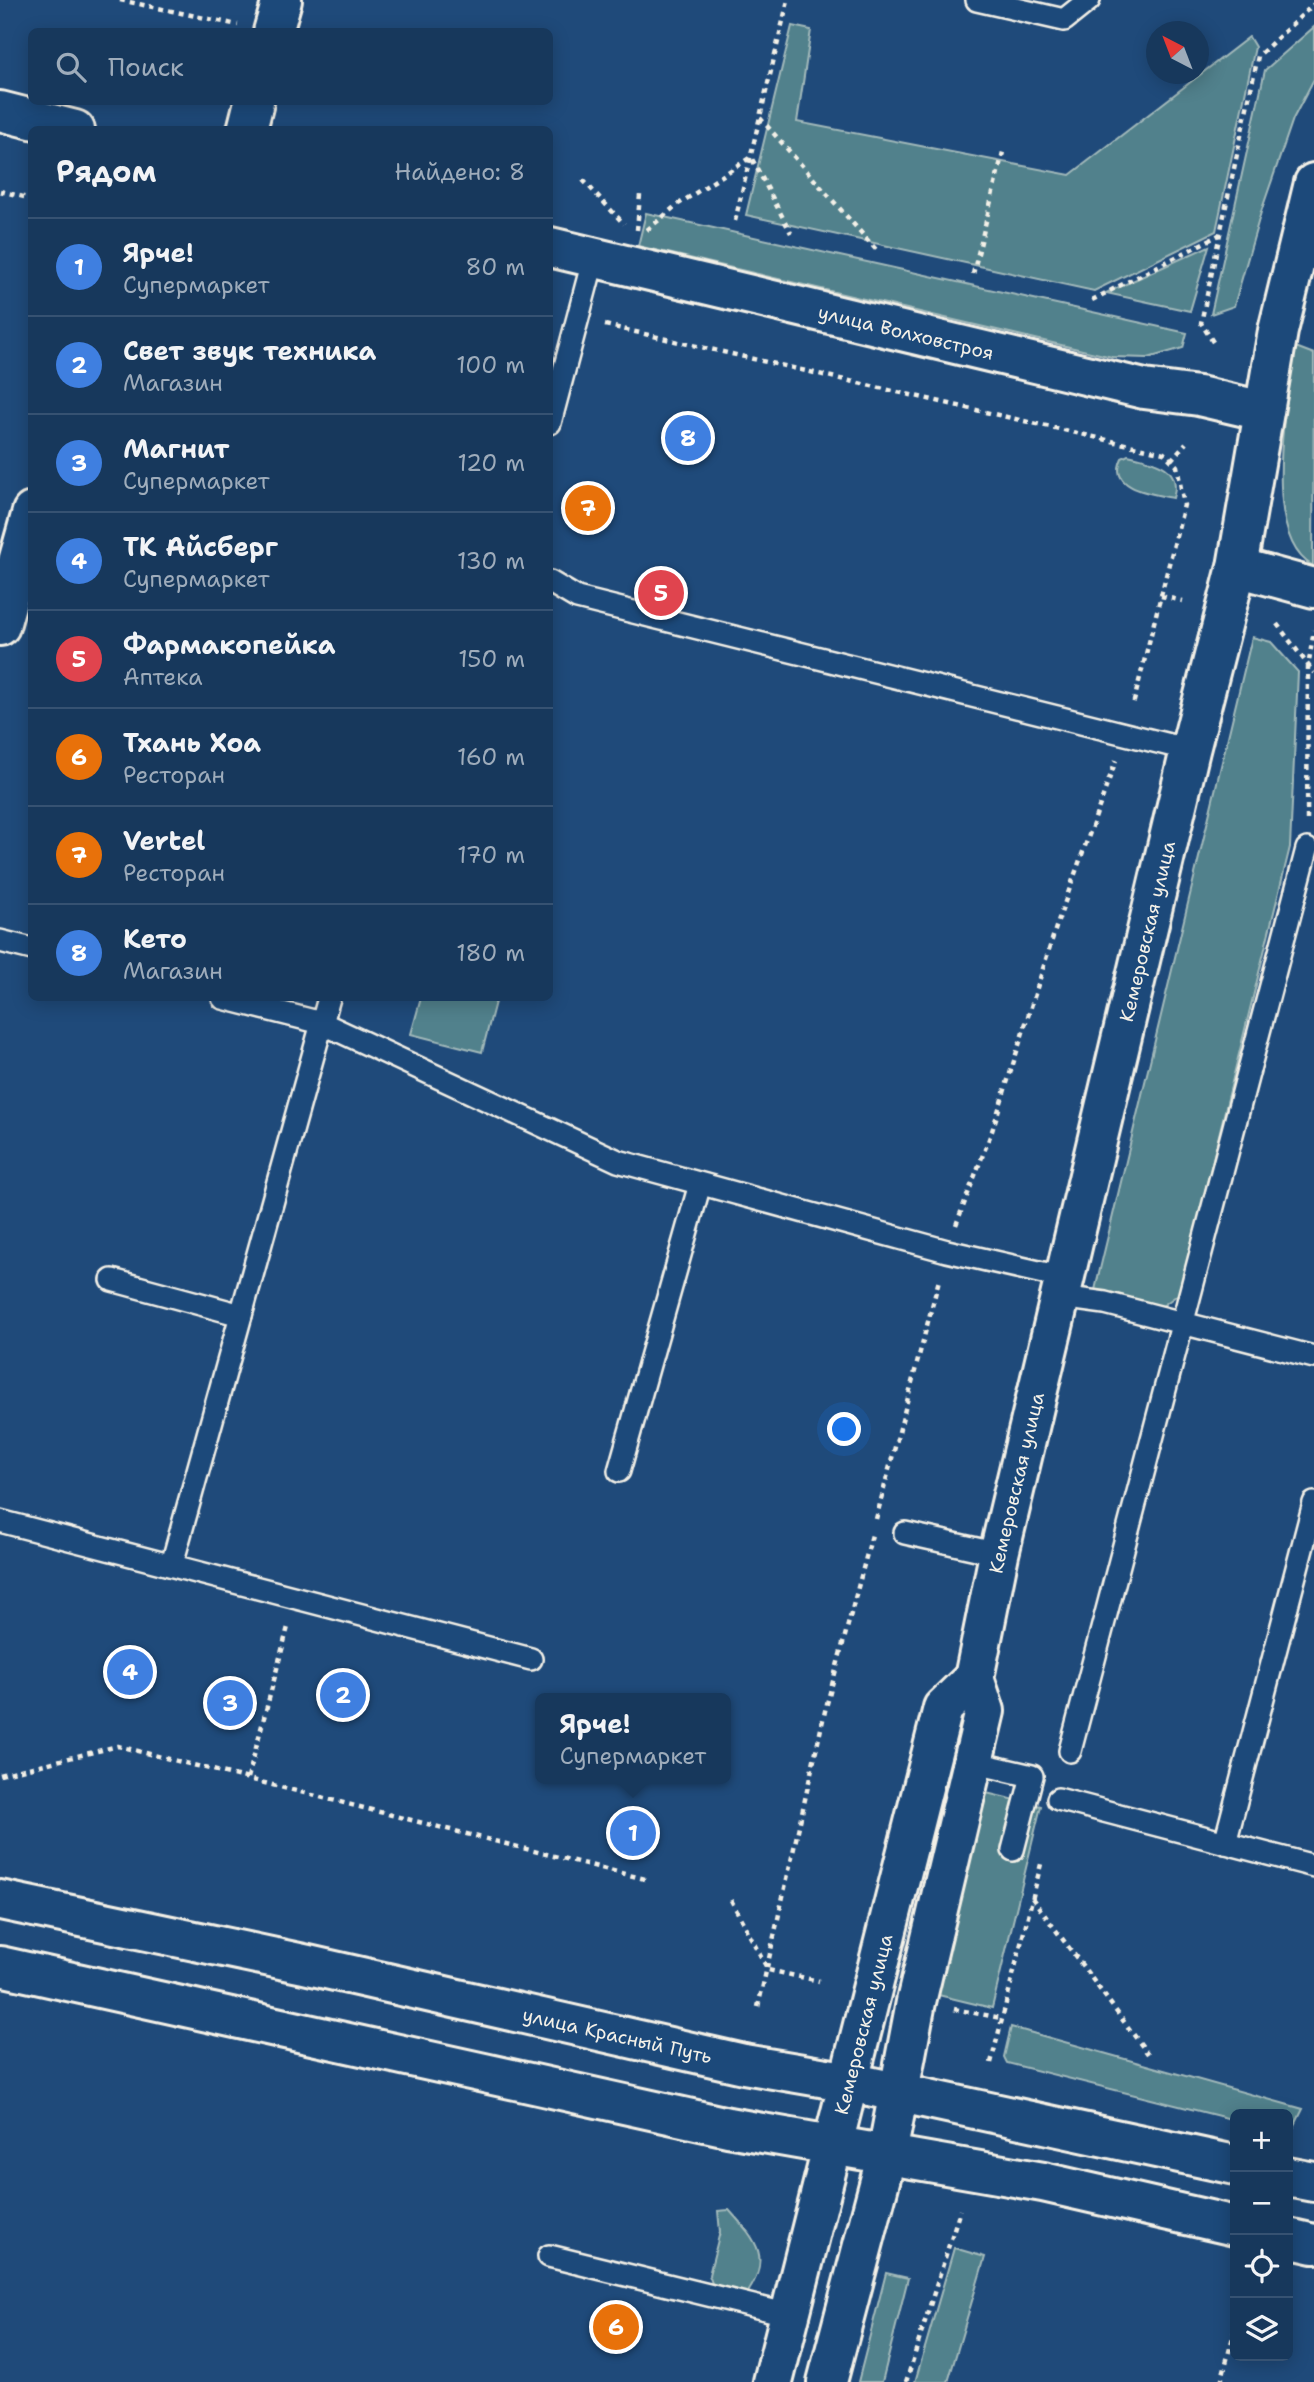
<!DOCTYPE html>
<html lang="ru">
<meta charset="utf-8">
<style>
body{margin:0;font-family:"Shantell Sans",sans-serif;background:#203f62;color:#f1f3f6}
.controls{position:absolute;right:21px;bottom:21px;display:grid;overflow:hidden;border-radius:10px;box-shadow:0 4px 18px #0003}
.controls button{width:63px;height:63px;display:grid;place-items:center;padding:0;border:0;border-bottom:2px solid #365272;background:#17385c;color:#f1f3f6;font:35px sans-serif}
.compass{position:absolute;left:1146px;top:21px;width:63px;height:63px;border-radius:50%;background:#17385c;box-shadow:0 4px 18px #0003;rotate:318deg}
.you{position:absolute;left:845px;top:1430px;width:24px;height:24px;margin:-18px;border:5px solid #fff;border-radius:50%;background:#1a73e8;box-shadow:0 0 0 10px #1a73e833}
.badge{display:grid;place-items:center;width:46px;height:46px;border-radius:50%;background:#ff9aa2;color:#fff;font-size:23px;font-weight:700}
.pin{position:absolute;translate:-50% -50%;border:4px solid #fff;box-shadow:0 2px 7px #0006}
.popup{position:absolute;left:535px;top:1693px;width:196px;height:91px;box-sizing:border-box;display:grid;place-content:center;border-radius:10px;background:#17385c;filter:drop-shadow(0 2px 5px #0005);font-size:23px;white-space:nowrap;color:#9eacbb}
.popup b{font-size:26px;color:#f1f3f6}
.popup::after{content:'';position:absolute;left:50%;top:100%;margin-left:-14px;border:14px solid transparent;border-top-color:#17385c}
.list{margin:0;padding:0;list-style:none}
h2{display:flex;justify-content:space-between;align-items:center;height:91px;margin:0;padding:0 28px;font-size:30px}
h2 small{font-size:23px;font-weight:400;color:#9eacbb}
.list li{display:grid;grid-template-columns:46px 1fr auto;gap:21px;align-items:center;box-sizing:border-box;height:98px;padding:0 28px;border-top:2px solid #365272}
.list b{display:block;font-size:26px;white-space:nowrap}
.list p{margin:0;font-size:23px;white-space:nowrap;color:#9eacbb}
.list em{font-size:23px;font-style:normal;color:#9eacbb}
.icon{flex:none;width:38px;height:38px;fill:none;stroke:currentColor;stroke-width:2;stroke-linecap:round;stroke-linejoin:round}
.map{position:relative;flex:none;width:1314px;height:2382px;overflow:hidden}
.search{position:absolute;background:#17385c;box-shadow:0 4px 18px #0003;left:28px;top:28px;width:525px;height:77px;display:flex;align-items:center;gap:18px;box-sizing:border-box;padding:0 24px;border-radius:10px;color:#9eacbb;font-size:26px}
.panel{position:absolute;background:#17385c;box-shadow:0 4px 18px #0003;left:28px;top:126px;width:525px;height:875px;border-radius:10px}
.map>svg:first-child{display:block}
</style>
<div class="map">
<svg width="1314" height="2382" viewBox="0 0 1314 2382">
<rect width="100%" height="100%" fill="#1f4a7a"/>
<filter id="ink" filterUnits="userSpaceOnUse"><feTurbulence type="fractalNoise" baseFrequency=".0143" numOctaves="2"/><feDisplacementMap in="SourceGraphic" scale="14" xChannelSelector="R" yChannelSelector="G"/><feConvolveMatrix kernelMatrix="1 2 1 2 8 2 1 2 1" color-interpolation-filters="sRGB"/></filter>
<g filter="url(#ink)">
<g fill="#51818c" stroke="#a2b9ba" stroke-width="2">
<path d="M792,26L811,30L797,122L1070,175L1249,37L1255,47L1216,231L1094,291L746,215Z"/>
<path d="M1314,27V79L1293,119L1261,212L1234,306L1211,314L1265,70Z"/>
<path d="M646,213L1187,333L1183,348L1148,358L1112,357L638,246Z"/>
<path d="M1209,246L1190,311L1106,293Z"/>
<path d="M1293,346L1314,354L1313,566C1259,537 1288,399 1293,346Z"/>
<path d="M1128,455C1153,461 1183,466 1173,498C1152,494 1107,489 1122,458Z"/>
<path d="M1252,637L1271,642L1298,672L1290,847L1180,1293L1161,1307L1095,1290Z"/>
<path d="M421,998H496L482,1052L411,1034Z"/>
<path d="M978,1791L1041,1806L992,2008L930,1993Z"/>
<path d="M1011,2027L1303,2109L1294,2127L1288,2132V2114H1235V2120L1007,2063L1004,2057Z"/>
<path d="M729,2210C758,2242 773,2259 744,2298L714,2289L709,2275L720,2232L718,2211Z"/>
<path d="M954,2248L985,2257L948,2382H915Z"/>
<path d="M886,2273L908,2278L882,2382H858Z"/>
</g>
<g fill="none" stroke-linecap="round" stroke-linejoin="round">
<defs>
<g id="lane">
<path d="M977,0L1064,20L1089,0"/>
<path d="M550,423L594,257"/>
<path d="M550,582L577,598L1190,750"/>
<path d="M0,941L32,949"/>
<path d="M223,998L322,1023L618,1161L947,1251L1065,1278"/>
<path d="M112,1280L241,1315"/>
<path d="M1061,1297L1105,1303L1314,1357"/>
<path d="M619,1471L700,1184"/>
<path d="M0,1521L531,1659"/>
<path d="M905,1533L999,1554"/>
<path d="M172,1564L329,998"/>
<path d="M1070,1751L1307,849"/>
<path d="M972,1762L1032,1776L1013,1850"/>
<path d="M1058,1799L1314,1866"/>
<path d="M1225,1843L1314,1503"/>
<path d="M549,2256L790,2315"/>
</g>
<g id="street">
<path d="M273,32L282,0"/>
<path d="M247,130L254,102"/>
<path d="M0,626L32,512"/>
</g>
<g id="secondary">
<path d="M0,111L75,130"/>
<path id="s1" d="M550,247L1144,389L1199,396L1263,411"/>
<path d="M1237,567L1314,588"/>
<path id="s2" d="M773,2382L943,1708L974,1678"/>
<path id="s3" d="M827,2382L887,2154L916,2002L985,1711L974,1678L999,1554L1190,750L1237,567L1278,331L1314,183"/>
</g>
<g id="primary">
<path id="s4" d="M0,1900L304,1964L744,2064L850,2082L1235,2165"/>
<path d="M0,1966L728,2127L1043,2182L1235,2226"/>
<path d="M1288,2177L1314,2182"/>
<path d="M1288,2238L1314,2244"/>
</g>
</defs>
<use href="#lane" stroke="#f4f1e8" stroke-width="26"/>
<use href="#street" stroke="#f4f1e8" stroke-width="44"/>
<use href="#secondary" stroke="#f4f1e8" stroke-width="44"/>
<use href="#primary" stroke="#f4f1e8" stroke-width="44"/>
<g stroke="#f4f1e8" stroke-width="4.5" stroke-dasharray="5 5" stroke-linecap="butt">
<path d="M120,0L238,25"/>
<path d="M760,118L879,253"/>
<path d="M583,180L624,224"/>
<path d="M0,191L32,199"/>
<path d="M735,221L788,0"/>
<path d="M637,230L640,195"/>
<path d="M647,230L677,205L751,157L791,233"/>
<path d="M973,274L1004,148"/>
<path d="M1092,300L1219,235"/>
<path d="M605,325L1164,453L1177,466L1184,505L1133,705"/>
<path d="M1213,342L1201,323L1258,56L1314,4"/>
<path d="M1171,460L1186,443"/>
<path d="M1161,596L1183,601"/>
<path d="M1277,624L1314,673"/>
<path d="M1307,820L1308,667L1314,630"/>
<path d="M956,1225L992,1131L1057,924L1116,760"/>
<path d="M876,1519L939,1280"/>
<path d="M0,1775L118,1746L649,1880"/>
<path d="M248,1778L288,1627"/>
<path d="M1032,1898L1148,2054"/>
<path d="M731,1900L768,1970L819,1981"/>
<path d="M758,2007L825,1711L873,1531"/>
<path d="M954,2009L1001,2018"/>
<path d="M991,2063L1041,1864"/>
<path d="M906,2382L960,2210"/>
<path d="M1221,2382L1235,2329"/>
</g>
<use href="#lane" stroke="#1f4a7a" stroke-width="21"/>
<use href="#street" stroke="#1f4a7a" stroke-width="38"/>
<use href="#secondary" stroke="#1f4a7a" stroke-width="38"/>
<use href="#primary" stroke="#1f4a7a" stroke-width="38"/>
</g>
</g>
<g text-anchor="middle" dominant-baseline="central" stroke-width="5" stroke-linejoin="round" paint-order="stroke">
<g font-size="19" fill="#f4f1e8" stroke="#1f4a7a">
<text stroke="none"><textPath href="#s1" startOffset="366">улица Волховстроя</textPath></text>
<text stroke="none"><textPath href="#s3" startOffset="1491">Кемеровская улица</textPath></text>
<text stroke="none"><textPath href="#s3" startOffset="924">Кемеровская улица</textPath></text>
<text stroke="none"><textPath href="#s2" startOffset="369">Кемеровская улица</textPath></text>
<text stroke="none"><textPath href="#s4" startOffset="632">улица Красный Путь</textPath></text>
</g>
</g>
</svg>
<div class="controls">
<button>+</button>
<button>−</button>
<button><svg class="icon" aria-label="locate" viewBox="0 0 24 24"><circle cx="12" cy="12" r="6"/><path d="M12 2v4M12 18v4M2 12h4M18 12h4"/></svg></button>
<button><svg class="icon" aria-label="layers" viewBox="0 0 24 24"><path d="M12 4l9 5-9 5-9-5zM3 14l9 5 9-5"/></svg></button>
</div>
<svg class="compass" viewBox="-18 -18 36 36"><path d="M0-13l5 13h-10z" fill="#e53935"/><path d="M0 13l5-13h-10z" fill="#9eacbb"/></svg>
<div class="you"></div>
<div class="pin badge" style="left:633px;top:1833px;background:#3f7fe0">1</div>
<div class="popup"><b>Ярче!</b>Супермаркет</div>
<div class="pin badge" style="left:343px;top:1695px;background:#3f7fe0">2</div>
<div class="pin badge" style="left:230px;top:1703px;background:#3f7fe0">3</div>
<div class="pin badge" style="left:130px;top:1672px;background:#3f7fe0">4</div>
<div class="pin badge" style="left:661px;top:593px;background:#e0444e">5</div>
<div class="pin badge" style="left:616px;top:2327px;background:#e8710a">6</div>
<div class="pin badge" style="left:588px;top:508px;background:#e8710a">7</div>
<div class="pin badge" style="left:688px;top:438px;background:#3f7fe0">8</div>
<div class="search"><svg class="icon" aria-label="search" viewBox="0 0 24 24"><circle cx="10" cy="10" r="6"/><path d="M15 15l6 6"/></svg>Поиск</div>
<section class="panel">
<h2>Рядом<small>Найдено: 8</small></h2>
<ul class="list">
<li><span class="badge" style="background:#3f7fe0">1</span><div><b>Ярче!</b><p>Супермаркет</p></div><em>80 m</em></li>
<li><span class="badge" style="background:#3f7fe0">2</span><div><b>Свет звук техника</b><p>Магазин</p></div><em>100 m</em></li>
<li><span class="badge" style="background:#3f7fe0">3</span><div><b>Магнит</b><p>Супермаркет</p></div><em>120 m</em></li>
<li><span class="badge" style="background:#3f7fe0">4</span><div><b>ТК Айсберг</b><p>Супермаркет</p></div><em>130 m</em></li>
<li><span class="badge" style="background:#e0444e">5</span><div><b>Фармакопейка</b><p>Аптека</p></div><em>150 m</em></li>
<li><span class="badge" style="background:#e8710a">6</span><div><b>Тхань Хоа</b><p>Ресторан</p></div><em>160 m</em></li>
<li><span class="badge" style="background:#e8710a">7</span><div><b>Vertel</b><p>Ресторан</p></div><em>170 m</em></li>
<li><span class="badge" style="background:#3f7fe0">8</span><div><b>Кето</b><p>Магазин</p></div><em>180 m</em></li>
</ul>
</section>
</div>
